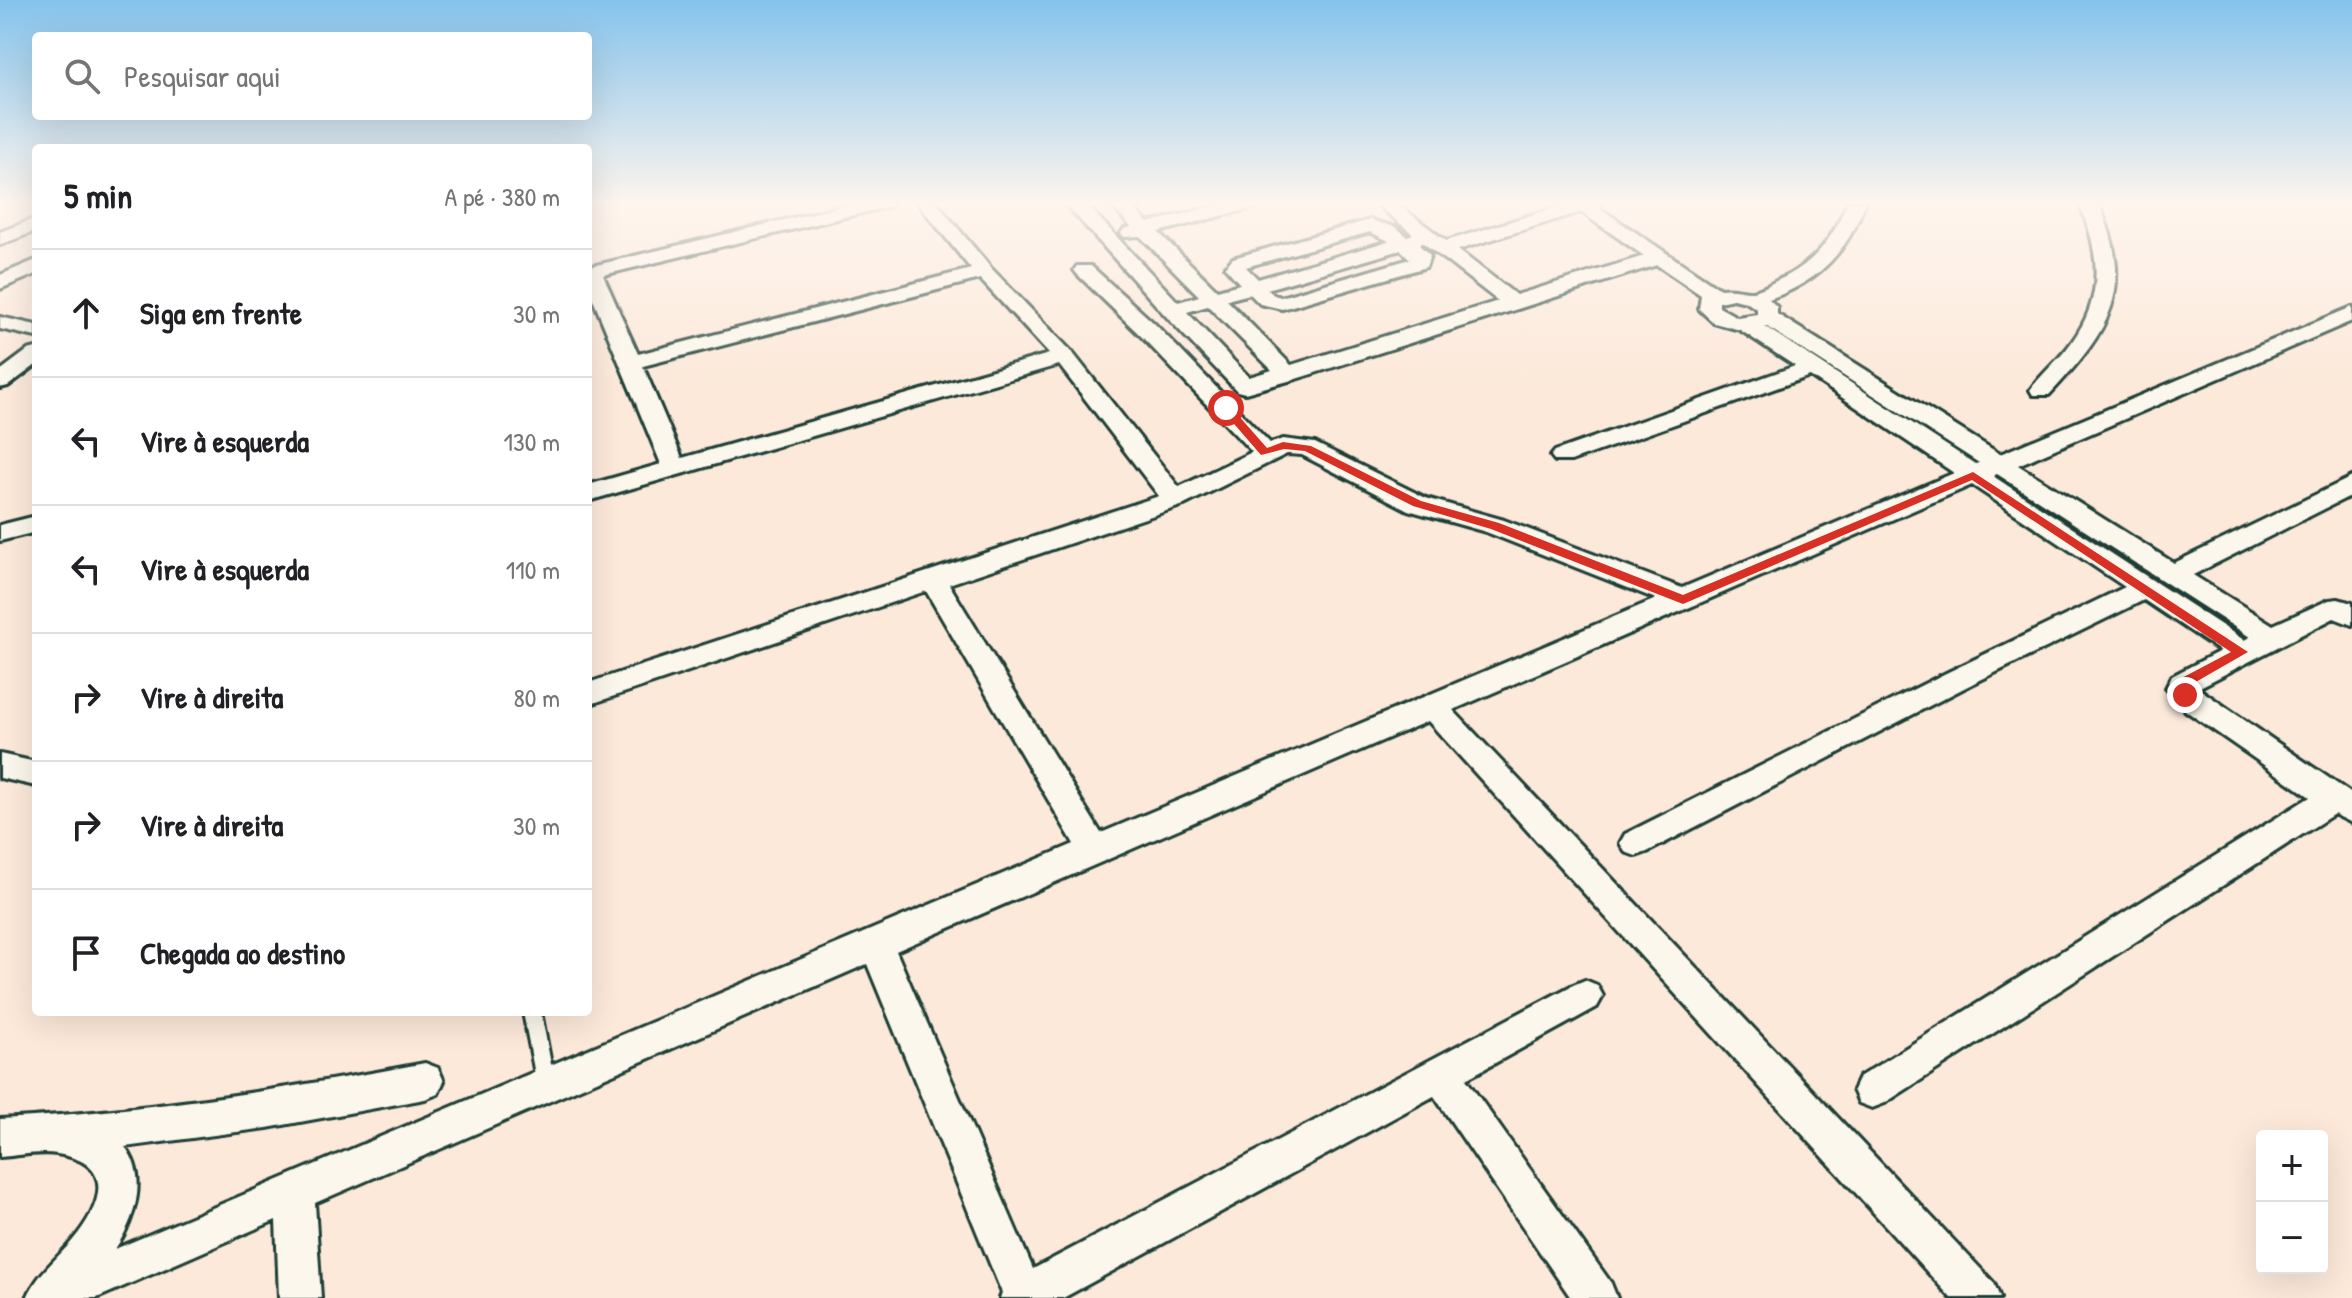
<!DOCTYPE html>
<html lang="pt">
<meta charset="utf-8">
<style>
body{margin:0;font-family:"Patrick Hand",sans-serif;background:#f6f6f6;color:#202124}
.controls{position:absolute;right:24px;bottom:24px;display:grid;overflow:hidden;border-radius:8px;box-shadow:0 8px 32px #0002}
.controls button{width:72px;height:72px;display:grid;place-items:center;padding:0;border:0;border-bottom:2px solid #e0e0e0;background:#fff;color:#202124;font:40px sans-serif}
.stop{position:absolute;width:24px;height:24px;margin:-18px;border:6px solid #d93025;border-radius:50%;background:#fff}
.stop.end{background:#d93025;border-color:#fff;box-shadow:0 2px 8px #0008}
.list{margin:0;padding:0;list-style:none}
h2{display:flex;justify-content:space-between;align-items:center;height:104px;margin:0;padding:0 32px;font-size:34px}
h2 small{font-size:26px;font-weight:400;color:#757577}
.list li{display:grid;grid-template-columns:52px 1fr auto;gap:24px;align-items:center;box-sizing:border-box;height:128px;padding:0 32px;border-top:2px solid #e0e0e0}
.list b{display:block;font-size:30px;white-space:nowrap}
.list em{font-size:26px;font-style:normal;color:#757577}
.icon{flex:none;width:44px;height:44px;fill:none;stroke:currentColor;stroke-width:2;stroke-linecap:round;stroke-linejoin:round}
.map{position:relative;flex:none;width:2352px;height:1298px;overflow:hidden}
.search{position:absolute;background:#fff;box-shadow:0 8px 32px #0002;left:32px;top:32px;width:560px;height:88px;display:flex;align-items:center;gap:20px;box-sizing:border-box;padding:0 28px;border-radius:8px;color:#757577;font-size:30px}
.panel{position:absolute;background:#fff;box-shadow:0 8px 32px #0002;left:32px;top:144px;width:560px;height:872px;border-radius:8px}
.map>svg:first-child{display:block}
</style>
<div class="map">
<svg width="2352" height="1298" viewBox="0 0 2352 1298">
<rect width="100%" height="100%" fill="#fce9da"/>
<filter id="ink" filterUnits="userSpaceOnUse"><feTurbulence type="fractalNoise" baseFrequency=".0125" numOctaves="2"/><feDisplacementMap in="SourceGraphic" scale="16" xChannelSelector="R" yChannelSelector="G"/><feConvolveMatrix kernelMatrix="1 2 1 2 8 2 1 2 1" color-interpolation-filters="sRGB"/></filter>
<g filter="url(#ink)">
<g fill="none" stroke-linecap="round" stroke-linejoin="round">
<defs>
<path id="service" d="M523,1012H541L555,1085L553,1091L546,1094L539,1091L537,1085Z"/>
<g id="minor">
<path d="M859,202H893L891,206L603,275L638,354L971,269L917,202H936L991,268L1072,352L1179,487L1252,452L1139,334L1077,274L1074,270L1077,266H1091L1155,324L1270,443L1283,439L1315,443L1426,498L1504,520L1682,588L1954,473L1810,376L1571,461H1555L1551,456L1555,451L1795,366L1740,330L1714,323L1699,309L1701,295L1657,265L1296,379L1245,393L1237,391L1164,314L1064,202H1084L1178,302L1199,296L1140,236L1124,237L1121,233L1124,229L1131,227L1108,202H1128L1148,223L1230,202H1263L1261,206L1158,232L1217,290L1240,284L1225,267L1233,258L1370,220L1395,227L1407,236L1413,234L1374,202H1395L1446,241L1574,202H1604L1598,207L1720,289C1732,287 1741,291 1752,291C1760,290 1769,285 1776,281C1812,266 1834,239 1847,202H1865C1849,251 1817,283 1769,299L1777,307V314L2000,454L2352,307V321L2018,465L2174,563L2352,477V495L2193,575L2273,625L2329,600L2338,599L2352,603V625L2334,618L2198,688L2352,794V823L2334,814L1885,1103L1872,1108L1859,1103L1853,1090L1859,1077L2310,797L2186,711L2166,688L2172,676L2220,651L2144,600L1966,687L1647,852L1636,856L1625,852L1620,843L1625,834L1946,673L2125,587L1972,485L1453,710L1994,1283L2000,1298H1951L1428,721L896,951L1033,1269L1573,985L1585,980L1597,985L1603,996L1597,1007L1466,1079L1611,1283L1617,1298H1571L1434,1096L1063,1298H1000L1002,1293L867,964L315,1203L321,1298H279L276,1220L97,1298H27C37,1274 56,1260 73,1240C102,1205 117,1163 57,1154C39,1151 17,1156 0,1157V1119C143,1111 284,1090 425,1063L438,1068L444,1081L438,1094L425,1099L267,1128L125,1147C149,1177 135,1220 115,1249L1074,844L926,591L588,705V683L1159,496L1059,365L588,501V485L661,464L588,287V267ZM1581,212L1644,256L1516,295L1458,250ZM1370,232L1389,241L1258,279L1246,267ZM1422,242L1498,301L1291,365L1227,300L1250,294L1260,304L1282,309L1426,267L1430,255L1419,245ZM1401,250L1410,259L1281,297L1274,295L1267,289ZM980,279L1049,354L682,458L643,366ZM1733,299L1746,302L1757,309V314L1737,317L1719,307V302ZM1208,306L1272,370L1249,377L1187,312ZM1764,326H1766L1979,463L1975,464ZM1287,454L1302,455L1408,510L1486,532L1656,599L1101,833L949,584L1184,505ZM1997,474L2250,637L2244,640L1993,476Z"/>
<path d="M2079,202H2098C2137,290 2110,330 2049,395H2033L2030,390C2042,373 2059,360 2071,343C2105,297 2100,252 2079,202Z"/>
<path d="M36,218V231L0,245V232Z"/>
<path d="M36,260V274L0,289V275Z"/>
<path d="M0,317L36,325V337L0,329Z"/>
<path d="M36,348V365L8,386L0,388V371L28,350Z"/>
<path d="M36,516V532L0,541V525Z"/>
<path d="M0,754L36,762V786L0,778Z"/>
</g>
</defs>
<use href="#service" stroke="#1f3d34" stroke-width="6"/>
<use href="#minor" stroke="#1f3d34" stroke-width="6"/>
<use href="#service" fill="#fbf7ec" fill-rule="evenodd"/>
<use href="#minor" fill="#fbf7ec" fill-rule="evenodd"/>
</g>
</g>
<linearGradient id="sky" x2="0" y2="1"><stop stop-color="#85c3ec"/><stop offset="0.53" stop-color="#fef5ee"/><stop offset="1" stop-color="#fef5ee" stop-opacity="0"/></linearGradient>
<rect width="2352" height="384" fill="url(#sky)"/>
<path fill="#d93025" d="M1222,406H1230L1267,448L1283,442L1311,446L1421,501L1499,523L1683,595L1973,472L2248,652L2187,687L2192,695L2190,698H2180L2173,688L2178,680L2231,652L1972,480L1683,604L1491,529L1413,506L1305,451L1284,449L1261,455L1222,410Z"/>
</svg>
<div class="controls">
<button>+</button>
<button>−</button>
</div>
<div class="stop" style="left:1226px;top:408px"></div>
<div class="stop end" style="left:2185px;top:695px"></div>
<div class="search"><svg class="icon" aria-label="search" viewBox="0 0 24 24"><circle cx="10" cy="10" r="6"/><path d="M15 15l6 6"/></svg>Pesquisar aqui</div>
<section class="panel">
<h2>5 min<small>A pé · 380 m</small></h2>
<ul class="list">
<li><svg class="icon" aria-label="ahead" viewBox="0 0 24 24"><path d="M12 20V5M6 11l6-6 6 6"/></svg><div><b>Siga em frente</b></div><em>30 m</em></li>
<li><svg class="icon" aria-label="left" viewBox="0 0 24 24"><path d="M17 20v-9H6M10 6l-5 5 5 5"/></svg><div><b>Vire à esquerda</b></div><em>130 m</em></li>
<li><svg class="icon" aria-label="left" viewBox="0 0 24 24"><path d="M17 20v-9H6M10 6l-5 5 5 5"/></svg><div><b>Vire à esquerda</b></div><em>110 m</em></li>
<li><svg class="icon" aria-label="right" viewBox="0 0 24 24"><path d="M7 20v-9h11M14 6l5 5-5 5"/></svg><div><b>Vire à direita</b></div><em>80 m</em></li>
<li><svg class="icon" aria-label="right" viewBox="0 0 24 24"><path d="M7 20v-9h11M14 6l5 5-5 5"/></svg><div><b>Vire à direita</b></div><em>30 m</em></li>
<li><svg class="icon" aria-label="arrive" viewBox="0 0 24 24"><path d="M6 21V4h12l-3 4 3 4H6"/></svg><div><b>Chegada ao destino</b></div></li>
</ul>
</section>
</div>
